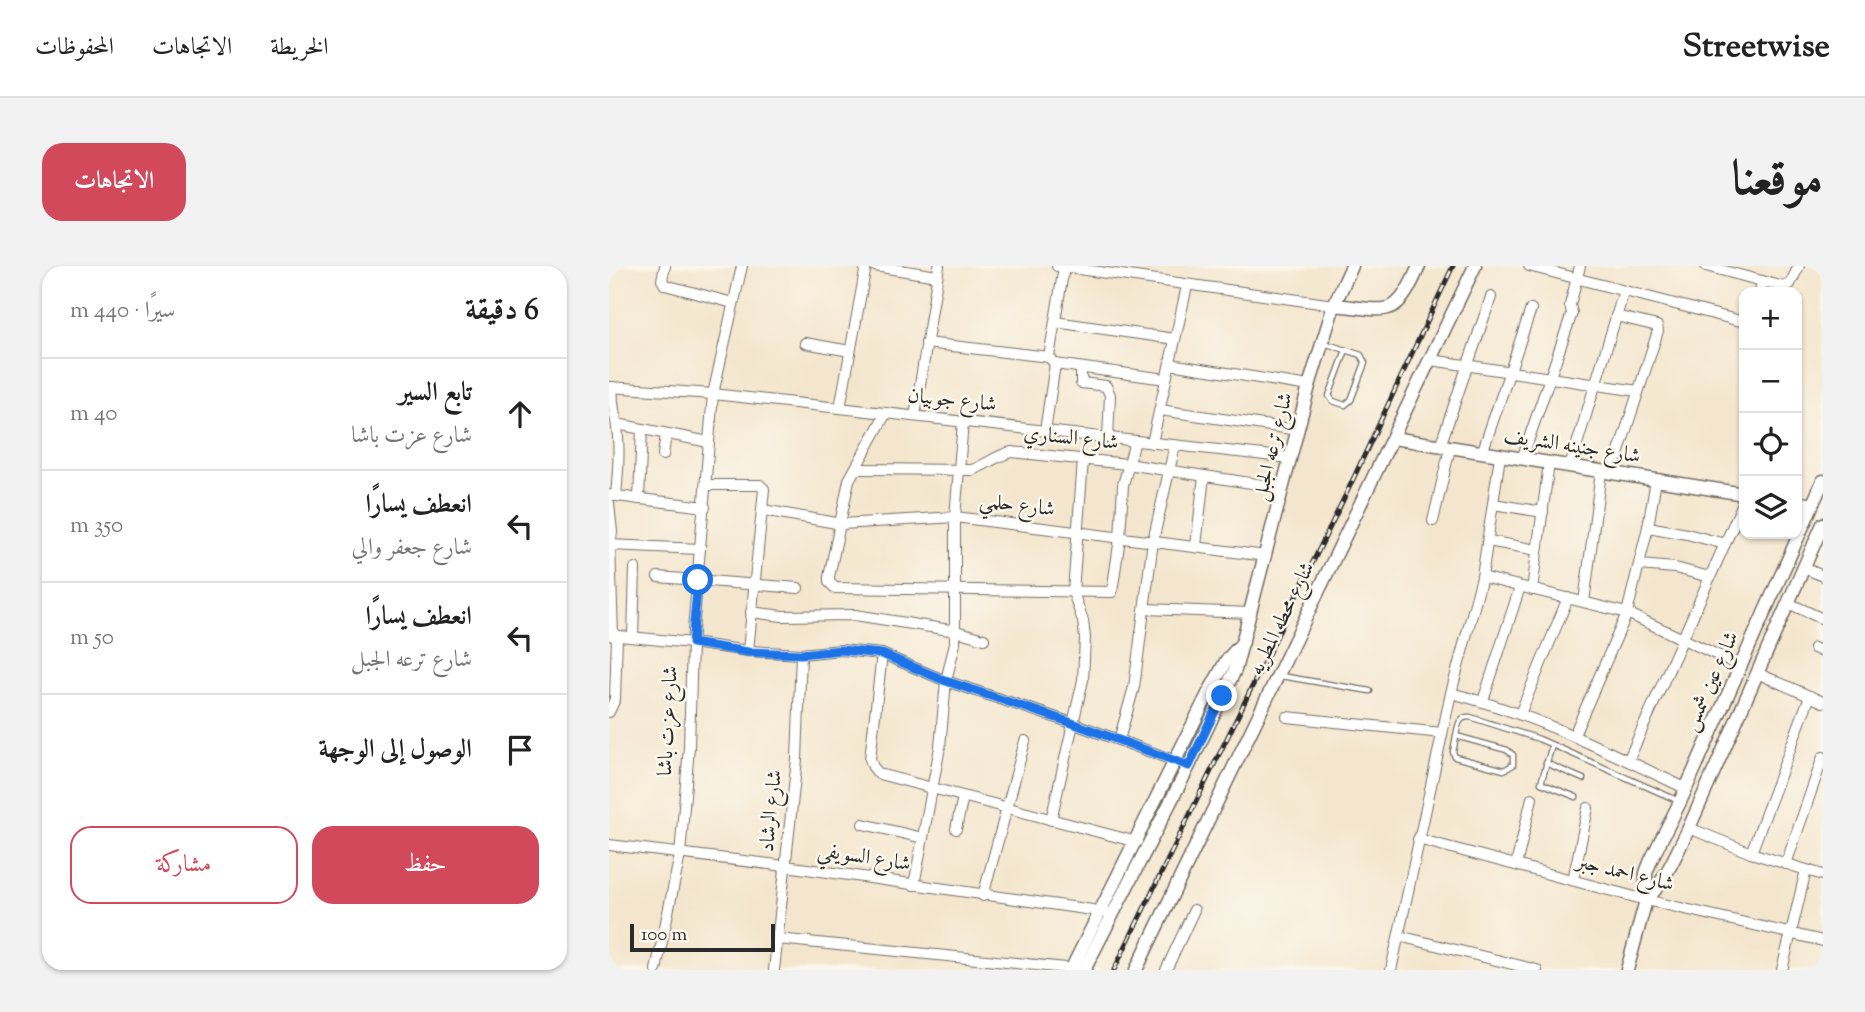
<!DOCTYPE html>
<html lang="ar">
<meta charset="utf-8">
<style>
body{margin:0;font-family:"Sorts Mill Goudy",Amiri,serif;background:#f2f2f2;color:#222;direction:rtl}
.controls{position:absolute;right:21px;top:21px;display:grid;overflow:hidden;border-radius:14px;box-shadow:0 2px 5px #0004}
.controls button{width:63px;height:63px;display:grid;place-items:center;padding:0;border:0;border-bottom:2px solid #e0e0e0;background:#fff;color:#222;font:35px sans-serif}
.scale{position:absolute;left:21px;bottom:18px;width:145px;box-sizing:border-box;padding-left:7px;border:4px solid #2b2b2b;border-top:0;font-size:19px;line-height:24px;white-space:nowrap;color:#2b2b2b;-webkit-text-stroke:5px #fbf7ec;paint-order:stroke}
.stop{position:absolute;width:21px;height:21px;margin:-16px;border:5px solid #1a73e8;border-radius:50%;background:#fff}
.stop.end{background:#1a73e8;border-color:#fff;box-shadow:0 2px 7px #0008}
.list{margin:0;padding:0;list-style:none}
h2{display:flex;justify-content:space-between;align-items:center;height:91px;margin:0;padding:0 28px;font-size:30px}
h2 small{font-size:23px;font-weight:400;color:#767676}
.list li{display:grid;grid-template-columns:46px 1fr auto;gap:21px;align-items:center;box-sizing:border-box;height:112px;padding:0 28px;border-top:2px solid #e0e0e0}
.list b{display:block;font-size:26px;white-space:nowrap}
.list p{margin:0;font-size:23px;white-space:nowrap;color:#767676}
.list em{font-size:23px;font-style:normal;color:#767676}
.actions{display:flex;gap:14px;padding:21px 28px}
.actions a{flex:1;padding:16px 0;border:2px solid #d1495b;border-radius:21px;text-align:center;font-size:24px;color:#d1495b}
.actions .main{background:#d1495b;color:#fff}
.icon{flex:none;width:38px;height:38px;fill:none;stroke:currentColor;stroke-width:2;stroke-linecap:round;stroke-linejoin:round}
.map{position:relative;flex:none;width:1214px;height:704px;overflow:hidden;direction:ltr;border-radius:21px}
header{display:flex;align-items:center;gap:42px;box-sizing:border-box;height:98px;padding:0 35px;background:#fff;border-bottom:2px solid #e0e0e0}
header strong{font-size:33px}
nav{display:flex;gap:38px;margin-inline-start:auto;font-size:24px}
.intro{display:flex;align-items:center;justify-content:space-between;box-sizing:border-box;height:168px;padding:0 42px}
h1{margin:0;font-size:49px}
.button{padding:18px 32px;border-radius:21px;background:#d1495b;color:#fff;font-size:24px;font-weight:700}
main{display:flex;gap:42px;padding:0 42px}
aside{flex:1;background:#fff;border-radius:21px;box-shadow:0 2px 5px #0004}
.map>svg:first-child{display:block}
</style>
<header>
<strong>Streetwise</strong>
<nav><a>الخريطة</a><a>الاتجاهات</a><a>المحفوظات</a></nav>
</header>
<div class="intro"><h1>موقعنا</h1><a class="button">الاتجاهات</a></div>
<main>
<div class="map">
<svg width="1214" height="704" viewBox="0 0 1214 704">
<rect width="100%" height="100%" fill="#fbf7ec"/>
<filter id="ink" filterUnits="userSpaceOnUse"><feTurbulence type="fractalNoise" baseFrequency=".0143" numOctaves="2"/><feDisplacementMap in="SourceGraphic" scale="14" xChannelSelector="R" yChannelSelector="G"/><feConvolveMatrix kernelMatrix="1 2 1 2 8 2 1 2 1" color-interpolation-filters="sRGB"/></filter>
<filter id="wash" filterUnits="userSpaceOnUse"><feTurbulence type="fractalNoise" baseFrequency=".00686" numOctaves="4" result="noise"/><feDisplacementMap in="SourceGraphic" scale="28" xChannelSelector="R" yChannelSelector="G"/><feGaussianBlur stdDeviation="1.57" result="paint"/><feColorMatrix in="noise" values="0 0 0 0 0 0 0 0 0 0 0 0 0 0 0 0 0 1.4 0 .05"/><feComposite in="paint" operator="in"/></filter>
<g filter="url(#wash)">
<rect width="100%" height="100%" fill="#f4e6ce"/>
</g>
<g filter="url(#ink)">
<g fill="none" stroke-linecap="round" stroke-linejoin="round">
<defs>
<g id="lane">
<path d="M715,77L737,84"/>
<path d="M737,84L752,89L756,97L742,134L736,139L724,135L720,130Z"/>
<path d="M672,410L761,425"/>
<path d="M847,470C849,461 849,450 861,451L930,473L1070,535"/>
<path d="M847,470L898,484L904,489V499L895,504L846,491L844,486Z"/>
<path d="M943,479L932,517L967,531"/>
<path d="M937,497L974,513"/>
</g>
<g id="street">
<path d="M56,0L53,14L56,19L124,37"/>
<path d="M266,0L328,10"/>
<path d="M448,0L725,39"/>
<path d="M920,0L1135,56"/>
<path d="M1097,0L1175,21L1181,18L1190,0"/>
<path d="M455,1L440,91L446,98L557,113"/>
<path d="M1151,26L1153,15"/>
<path d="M446,56L566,73"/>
<path d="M196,77L241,85"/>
<path d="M317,77L440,91"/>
<path d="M822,94L1029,125"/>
<path d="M561,98L700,120"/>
<path d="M472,102V117L497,120L501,129L499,172"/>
<path d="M0,121L104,128L682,192"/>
<path d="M4,121C2,136 6,147 8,161C11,184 9,207 7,230"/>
<path d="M231,142L257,0"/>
<path d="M551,144L689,164"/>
<path d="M277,147L240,214L220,311V316L226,322L503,326L511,272L514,219L526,175"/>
<path d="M306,150L330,0"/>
<path d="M8,158L100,176"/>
<path d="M436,165L446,98"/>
<path d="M543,177L578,20"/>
<path d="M831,180L882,31"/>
<path d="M873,187L922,43"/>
<path d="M54,189L57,168"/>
<path d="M913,193L963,47L961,39L971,0"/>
<path d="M961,201L1015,25"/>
<path d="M248,203L363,204C377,199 388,189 403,186L518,198L674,222"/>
<path d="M1003,207L1049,65L1048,60L1007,50"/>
<path d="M97,219H151L155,223L139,385"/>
<path d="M0,229L96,241"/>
<path d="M30,233L33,163"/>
<path d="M0,238L3,266L1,279L4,370"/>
<path d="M884,238L934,246"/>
<path d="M154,244L233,258L346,251L657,290"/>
<path d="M824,255L841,182"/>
<path d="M1039,261L1078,268L1116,278"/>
<path d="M879,275L928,284"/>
<path d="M0,279L91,283"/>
<path d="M587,280L595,210"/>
<path d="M1030,299L1066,302L1101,311"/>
<path d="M1195,302L1214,310"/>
<path d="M49,311L189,322"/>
<path d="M873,311L1018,347L1132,400"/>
<path d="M923,324L940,197"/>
<path d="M975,336L992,206"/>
<path d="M1179,337L1214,353"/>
<path d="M536,343L642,347"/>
<path d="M142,346L173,350L246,349L347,365L375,373"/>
<path d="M0,369L83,377L139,385L192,388L232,384L273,388L337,415L466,458L580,500"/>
<path d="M24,371L26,302"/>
<path d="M1205,382L1214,386"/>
<path d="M273,388L261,493L264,501L270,508L528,576"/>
<path d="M1148,407L1214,436"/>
<path d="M842,427C925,448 1000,486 1076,522"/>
<path d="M874,435L911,321"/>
<path d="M0,446L6,433L8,370"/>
<path d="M911,448L959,332"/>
<path d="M678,451L833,467"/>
<path d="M965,469L1018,347L1039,261L1047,214"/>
<path d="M510,474L525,421L544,275L566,179"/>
<path d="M1019,495L1135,235"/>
<path d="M442,554L474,414L476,372L474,355L464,326L474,194"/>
<path d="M254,558L314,572"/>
<path d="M1080,562L1142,587L1214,609"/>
<path d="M347,563L354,531"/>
<path d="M809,573L1037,634L1214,675"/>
<path d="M0,579L177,600L497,646"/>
<path d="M1142,587L1201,430"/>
<path d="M1177,598L1214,491"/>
<path d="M907,599L923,532"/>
<path d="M964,614L979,542"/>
<path d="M305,619L331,481L337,415L346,377V251L354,156"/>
<path d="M374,630L416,475"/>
<path d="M790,670L928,704"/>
<path d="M169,673L467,703"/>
<path d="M47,704L71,589L80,481L83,377L104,128L133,0"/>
<path d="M165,704L188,493L192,388"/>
<path d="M557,704L585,644"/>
<path d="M782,704L842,427L873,311L891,190"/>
<path d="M1173,704L1197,604"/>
</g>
<g id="secondary">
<path d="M725,39C779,44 787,55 810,0"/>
<path d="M784,172L1135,228"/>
<path d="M1188,236L1203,239"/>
<path d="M1037,634C1057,614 1067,588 1080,562L1214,258"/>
<path d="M462,704L599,428L617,395L634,376"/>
<path d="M475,704L580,500L626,404L700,120L725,39L743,0"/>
<path d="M527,704L866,0"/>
<path d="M1018,704L1037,634V607L1042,594L1071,536L1214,215"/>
</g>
</defs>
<use href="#lane" stroke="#716c64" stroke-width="7"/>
<use href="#street" stroke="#716c64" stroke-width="12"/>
<use href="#secondary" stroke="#716c64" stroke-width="15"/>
<use href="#lane" stroke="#fff" stroke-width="4.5"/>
<use href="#street" stroke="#fff" stroke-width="10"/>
<use href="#secondary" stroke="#fff" stroke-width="12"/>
<defs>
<path id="rail" d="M505,704L739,224L844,0"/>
</defs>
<use href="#rail" stroke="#2b2b2b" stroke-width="5"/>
<use href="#rail" stroke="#fbf7ec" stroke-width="2.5" stroke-dasharray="8" stroke-linecap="butt"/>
</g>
</g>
<g fill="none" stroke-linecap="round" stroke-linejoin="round" filter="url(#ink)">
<path stroke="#1a73e8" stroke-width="9" d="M89,314L83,377L139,386L192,388L232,384L273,388L337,415L466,458L580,500L613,430"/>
</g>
<g text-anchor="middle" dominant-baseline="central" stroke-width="5" stroke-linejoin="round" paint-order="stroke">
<g font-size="21" fill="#2b2b2b" stroke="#fbf7ec">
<text transform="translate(343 135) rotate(6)">شارع جوبيان</text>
<text transform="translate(462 173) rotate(6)">شارع السناري</text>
<text transform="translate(665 181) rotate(-76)">شارع ترعه الجبل</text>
<text transform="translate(963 181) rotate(9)">شارع جنينه الشريف</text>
<text transform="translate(408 240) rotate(7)">شارع حلمي</text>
<text transform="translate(674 353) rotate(-64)">شارع محطه المطريه</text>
<text transform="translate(1103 416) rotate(-66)">شارع عين شمس</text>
<text transform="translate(60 455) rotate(-87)">شارع عزت باشا</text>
<text transform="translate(163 545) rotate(-84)">شارع الرشاد</text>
<text transform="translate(255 592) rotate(9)">شارع السويفي</text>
<text transform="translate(1016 608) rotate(14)">شارع احمد جبر</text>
</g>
</g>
</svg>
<div class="controls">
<button>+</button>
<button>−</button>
<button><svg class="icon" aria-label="locate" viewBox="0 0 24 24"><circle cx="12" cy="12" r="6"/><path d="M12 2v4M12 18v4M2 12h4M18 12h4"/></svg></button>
<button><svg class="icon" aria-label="layers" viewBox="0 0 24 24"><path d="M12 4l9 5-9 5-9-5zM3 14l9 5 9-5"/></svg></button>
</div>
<div class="scale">100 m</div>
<div class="stop" style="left:89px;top:314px"></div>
<div class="stop end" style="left:613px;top:430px"></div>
</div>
<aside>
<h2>6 دقيقة<small>سيرًا · 440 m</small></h2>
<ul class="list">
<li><svg class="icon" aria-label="ahead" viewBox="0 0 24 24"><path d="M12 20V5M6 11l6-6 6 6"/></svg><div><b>تابع السير</b><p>شارع عزت باشا</p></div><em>40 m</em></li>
<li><svg class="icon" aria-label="left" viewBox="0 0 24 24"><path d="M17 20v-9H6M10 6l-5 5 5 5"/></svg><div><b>انعطف يسارًا</b><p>شارع جعفر والي</p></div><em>350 m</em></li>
<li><svg class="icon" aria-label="left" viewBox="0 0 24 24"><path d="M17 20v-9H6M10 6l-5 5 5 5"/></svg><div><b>انعطف يسارًا</b><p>شارع ترعه الجبل</p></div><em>50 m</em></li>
<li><svg class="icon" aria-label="arrive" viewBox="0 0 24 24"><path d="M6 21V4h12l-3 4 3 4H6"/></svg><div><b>الوصول إلى الوجهة</b></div></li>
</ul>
<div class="actions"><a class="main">حفظ</a><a>مشاركة</a></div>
</aside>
</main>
